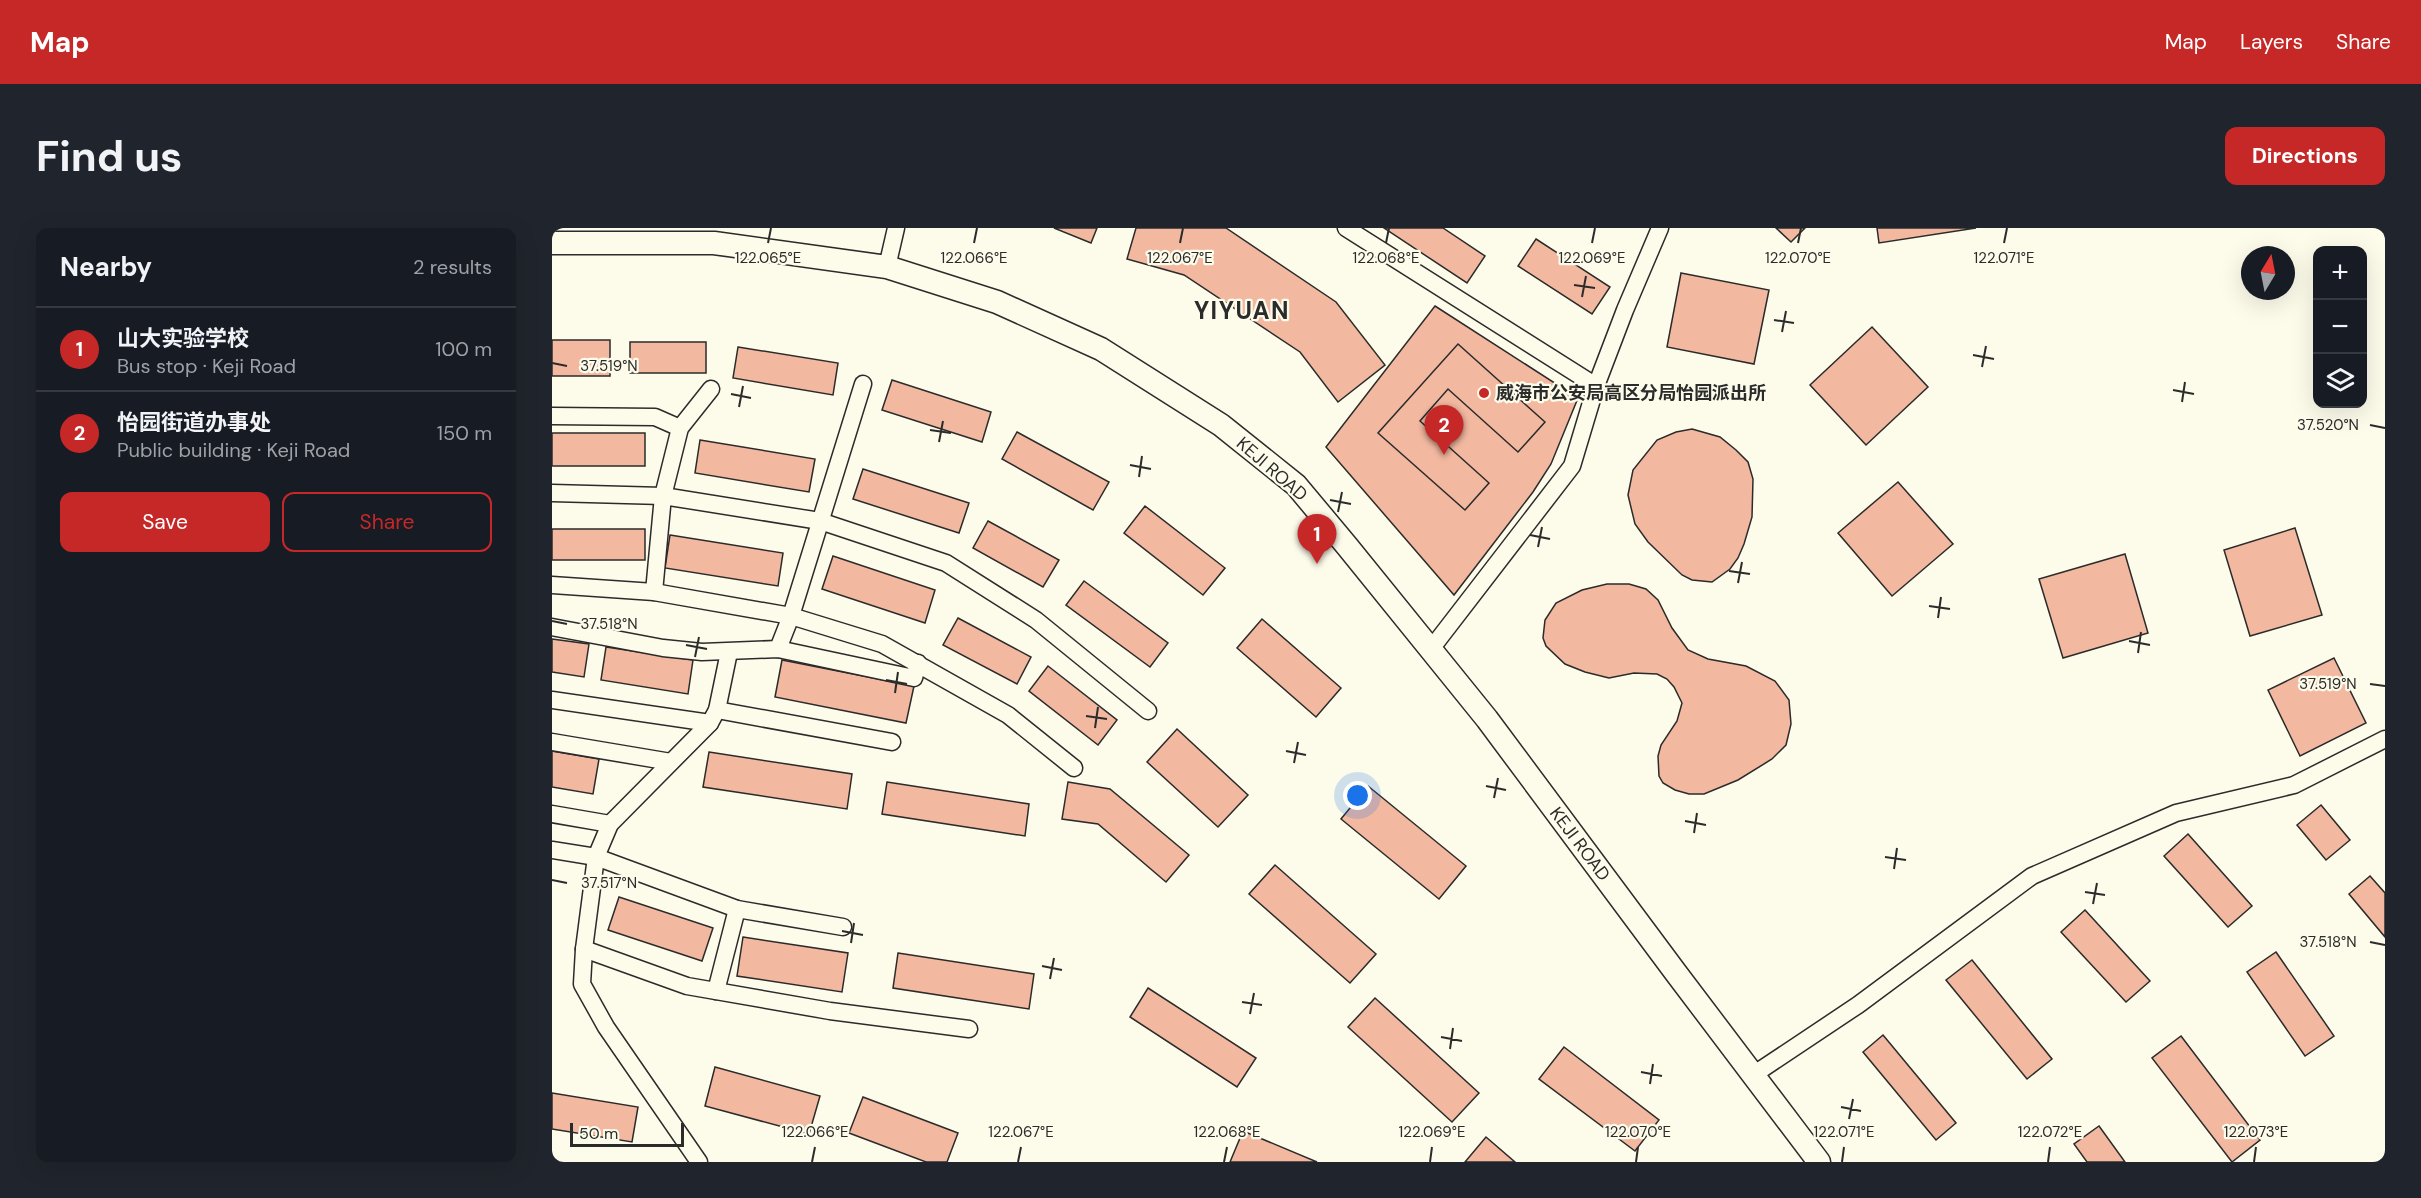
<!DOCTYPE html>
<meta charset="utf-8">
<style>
body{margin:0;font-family:"DM Sans","Noto Sans SC",sans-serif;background:#20242c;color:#f1f3f6}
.controls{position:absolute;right:18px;top:18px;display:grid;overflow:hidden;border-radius:12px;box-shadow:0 6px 24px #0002}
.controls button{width:54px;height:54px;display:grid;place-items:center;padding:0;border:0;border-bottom:2px solid #363941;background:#171b24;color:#f1f3f6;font:30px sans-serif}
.compass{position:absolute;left:1689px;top:18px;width:54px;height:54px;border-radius:50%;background:#171b24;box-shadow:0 6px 24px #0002;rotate:10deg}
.scale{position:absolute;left:18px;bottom:15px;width:114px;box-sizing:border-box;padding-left:6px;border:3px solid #2b2b2b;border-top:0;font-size:16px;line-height:21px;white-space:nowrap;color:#2b2b2b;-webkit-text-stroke:4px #fdfbea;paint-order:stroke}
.you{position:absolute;left:806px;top:568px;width:21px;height:21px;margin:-15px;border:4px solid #fff;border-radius:50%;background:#1a73e8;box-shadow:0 0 0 9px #1a73e833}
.badge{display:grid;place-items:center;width:39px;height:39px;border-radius:50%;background:#c62828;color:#fff;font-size:20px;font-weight:700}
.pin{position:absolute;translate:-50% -50px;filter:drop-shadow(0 2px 3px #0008)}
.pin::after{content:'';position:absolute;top:32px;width:21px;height:18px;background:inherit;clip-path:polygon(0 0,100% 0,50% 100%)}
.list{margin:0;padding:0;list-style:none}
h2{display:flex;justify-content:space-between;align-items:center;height:78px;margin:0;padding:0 24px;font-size:26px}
h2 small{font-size:20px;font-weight:400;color:#9ea1a6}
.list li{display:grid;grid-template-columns:39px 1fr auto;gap:18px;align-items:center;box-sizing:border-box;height:84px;padding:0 24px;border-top:2px solid #363941}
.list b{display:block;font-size:22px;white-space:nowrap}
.list p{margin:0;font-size:20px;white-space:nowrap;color:#9ea1a6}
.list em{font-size:20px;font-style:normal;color:#9ea1a6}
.actions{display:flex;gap:12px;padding:18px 24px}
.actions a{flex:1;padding:14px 0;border:2px solid #c62828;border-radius:12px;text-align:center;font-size:21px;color:#c62828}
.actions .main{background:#c62828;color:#fff}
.icon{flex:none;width:33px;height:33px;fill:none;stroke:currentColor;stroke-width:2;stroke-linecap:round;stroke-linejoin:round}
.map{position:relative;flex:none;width:1833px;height:934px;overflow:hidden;border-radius:12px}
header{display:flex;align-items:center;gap:36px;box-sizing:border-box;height:84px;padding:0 30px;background:#c62828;color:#fff}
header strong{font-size:28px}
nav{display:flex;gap:33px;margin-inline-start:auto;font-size:21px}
.intro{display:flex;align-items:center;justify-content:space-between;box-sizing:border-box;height:144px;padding:0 36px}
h1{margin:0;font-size:42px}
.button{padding:15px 27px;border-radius:12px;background:#c62828;color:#fff;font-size:21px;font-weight:700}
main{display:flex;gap:36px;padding:0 36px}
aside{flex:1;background:#171b24;border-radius:12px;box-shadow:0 6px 24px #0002}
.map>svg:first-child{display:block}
</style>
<header>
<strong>Map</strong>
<nav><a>Map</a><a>Layers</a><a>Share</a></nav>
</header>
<div class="intro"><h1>Find us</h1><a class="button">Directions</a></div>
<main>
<aside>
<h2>Nearby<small>2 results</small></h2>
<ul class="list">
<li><span class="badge">1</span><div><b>山大实验学校</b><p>Bus stop · Keji Road</p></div><em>100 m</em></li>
<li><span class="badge">2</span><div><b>怡园街道办事处</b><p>Public building · Keji Road</p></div><em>150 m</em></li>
</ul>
<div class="actions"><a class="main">Save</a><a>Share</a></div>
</aside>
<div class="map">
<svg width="1833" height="934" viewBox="0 0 1833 934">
<rect width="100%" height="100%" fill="#fdfbea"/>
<g fill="#f2b8a0" stroke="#2b2b2b" stroke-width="1.5">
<path d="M502,0H545L539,15Z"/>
<path d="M584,0H674L784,74L833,137L786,174L748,124L632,47L575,31Z"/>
<path d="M832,0H891L933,28L915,55Z"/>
<path d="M1224,0H1253L1239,14Z"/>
<path d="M1325,0H1424L1327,15Z"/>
<path d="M984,11L1058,59L1040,86L966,38Z"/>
<path d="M1129,45L1217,62L1202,136L1115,119Z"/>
<path d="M883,78L1026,170L999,236L981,264L902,367L774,219Z"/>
<path d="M1320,99L1376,159L1314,217L1258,157Z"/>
<rect x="0" y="112" width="58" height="36"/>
<rect x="78" y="114" width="76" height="31"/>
<path d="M906,116L993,194L966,224L896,161L868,193L937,255L913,282L826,205Z"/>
<path d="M186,119L286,135L281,167L181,150Z"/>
<path d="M340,152L439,184L430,214L330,182Z"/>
<path d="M1140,201L1168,209L1184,222L1196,234L1201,251L1200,289L1192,316L1186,330L1178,341L1160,354L1140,352L1130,347L1096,314L1083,296L1076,267L1081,242L1105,212L1124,204Z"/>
<path d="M465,204L557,254L541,282L450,231Z"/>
<rect x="0" y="205" width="93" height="33"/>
<path d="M148,212L263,231L257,264L143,245Z"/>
<path d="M311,241L417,275L407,305L301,271Z"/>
<path d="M1346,254L1401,316L1340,368L1286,305Z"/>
<path d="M593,278L673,340L651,367L572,305Z"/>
<path d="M436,293L507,332L491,359L421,320Z"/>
<path d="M1743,300L1770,387L1698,408L1672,322Z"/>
<rect x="0" y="301" width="93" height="31"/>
<path d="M118,307L231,325L226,358L113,340Z"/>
<path d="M1573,326L1596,405L1511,430L1487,351Z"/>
<path d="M281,328L383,362L373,395L270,361Z"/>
<path d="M532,353L616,415L598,439L514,377Z"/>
<path d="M1055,356H1077L1094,361L1106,372L1120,400L1136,422L1156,431L1194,438L1223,453L1237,472L1239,496L1234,517L1220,531L1186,552L1152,566H1137L1123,562L1111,555L1107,548L1106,528L1109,517L1125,493L1130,475L1122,459L1115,451L1105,446L1082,445L1057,450L1033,444L1013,436L994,418L991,410L993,392L1004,375L1030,362Z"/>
<path d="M406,390L479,429L465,456L391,417Z"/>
<path d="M710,391L789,460L764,489L685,420Z"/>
<path d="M0,411L37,416L32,449L0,444Z"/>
<path d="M54,419L141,432L136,466L49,452Z"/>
<path d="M1782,430L1814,495L1748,528L1716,462Z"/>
<path d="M230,432L362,458L354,495L223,469Z"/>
<path d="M496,438L565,492L546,517L477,463Z"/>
<path d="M625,501L696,567L666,599L595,534Z"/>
<path d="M0,523L47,531L41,566L0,559Z"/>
<path d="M157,524L300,546L295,581L151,559Z"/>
<path d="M335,554L477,576L473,608L330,586Z"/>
<path d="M516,554L558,561L637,627L614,654L546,596L510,591Z"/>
<path d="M816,558L914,638L887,671L789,591Z"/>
<path d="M1769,577L1798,612L1774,632L1745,597Z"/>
<path d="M1636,606L1700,678L1676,699L1612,628Z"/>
<path d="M723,637L824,726L798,755L697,666Z"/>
<path d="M1818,648L1833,665V709L1797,666Z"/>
<path d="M67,669L161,700L150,733L56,702Z"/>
<path d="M1533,682L1598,753L1574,774L1509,704Z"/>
<path d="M191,709L296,725L290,764L185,748Z"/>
<path d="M1724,724L1782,808L1753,828L1695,744Z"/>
<path d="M346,725L482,746L477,781L341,760Z"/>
<path d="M1420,732L1500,831L1475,851L1394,752Z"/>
<path d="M596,760L704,830L685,859L578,789Z"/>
<path d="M823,770L927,865L900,894L796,799Z"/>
<path d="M1331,807L1404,895L1384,912L1311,824Z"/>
<path d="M1629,808L1708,912L1680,934L1600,830Z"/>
<path d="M1012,819L1107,892L1083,923L987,851Z"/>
<path d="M163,839L268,868L257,906L153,878Z"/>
<path d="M0,865L86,879L80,914L0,901Z"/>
<path d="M311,869L406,905L395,934H374L297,905Z"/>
<path d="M1547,898L1573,934H1535L1522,916Z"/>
<path d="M691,903L765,934H678Z"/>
<path d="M934,909L963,934H913Z"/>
</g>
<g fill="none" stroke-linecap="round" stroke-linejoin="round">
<defs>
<g id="minor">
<path d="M794,0L1044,158"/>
<path d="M335,39L344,0"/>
<path d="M0,188L103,189L128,200"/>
<path d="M0,265L111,268L268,293L394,335L484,392L596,483"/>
<path d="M0,357L102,364L239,388L330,416L456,487L522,540"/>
<path d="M102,364L111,268L128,200L159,161"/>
<path d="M0,399L111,420L150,424L226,421L362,450L366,435"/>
<path d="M226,421L239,388L311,156"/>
<path d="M879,421L1020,238L1044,158L1073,82L1108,0"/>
<path d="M0,472L158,495"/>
<path d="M165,482L340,514"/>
<path d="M0,514L119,534"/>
<path d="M0,586L58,596"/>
<path d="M0,622L44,629L185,681L291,699"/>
<path d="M32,721L135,758L278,783L417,801"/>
<path d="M164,763L185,681"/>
<path d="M1201,847L1306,777L1480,648L1624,585L1742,557L1833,511"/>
<path d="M147,934L54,799L30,756L32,721L44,629L58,596L158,495L165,482L177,424"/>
</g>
<path id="major" d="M0,15H162L335,39L445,74L549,121L669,197L744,257L795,318L935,491L1124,745L1267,934"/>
</defs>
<use href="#minor" stroke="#2b2b2b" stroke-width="19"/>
<use href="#major" stroke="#2b2b2b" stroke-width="25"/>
<use href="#minor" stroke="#fdfbea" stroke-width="16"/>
<use href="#major" stroke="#fdfbea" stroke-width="22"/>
</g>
<path fill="none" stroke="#2b2b2b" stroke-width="2" d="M216,15L219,0M422,15L425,0M628,15L631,0M834,15L837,0M1040,15L1043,0M1246,15L1249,0M1452,15L1455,0M1022,57L1043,60M1030,69L1034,48M1222,92L1242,95M1230,104L1234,83M1421,127L1442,131M0,135L15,138M1430,139L1434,118M1621,162L1642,166M179,166L199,170M1630,174L1633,154M187,179L191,158M1818,197L1833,200M378,202L399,205M387,214L391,193M578,237L599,241M587,249L590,228M778,272L799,276M786,284L790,264M978,307L998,311M986,319L990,299M1177,343L1198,346M1186,355L1190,334M1377,378L1398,381M1386,390L1389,369M0,393L15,396M1577,413L1598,417M134,417L155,421M1586,425L1589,404M143,429L147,409M334,452L355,456M1818,456L1833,458M343,465L346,444M534,488L555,491M543,500L546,479M734,523L754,527M742,535L746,514M934,558L954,562M942,570L946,550M1133,593L1154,597M1142,605L1145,585M1333,629L1354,632M1342,641L1345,620M0,652L15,655M1533,664L1553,667M1541,676L1545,655M290,703L311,707M1818,714L1833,717M299,715L302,695M490,738L510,742M498,751L502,730M690,774L710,777M698,786L702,765M889,809L910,813M898,821L901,800M1089,844L1110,848M1098,856L1101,836M1289,879L1309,883M1297,891L1301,871M260,934L263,919M466,934L469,919M672,934L675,919M878,934L880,919M1084,934L1086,919M1290,934L1292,919M1496,934L1498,919M1702,934L1704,919"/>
<circle fill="#c62828" stroke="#fdfbea" stroke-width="2" cx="932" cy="165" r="6"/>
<g text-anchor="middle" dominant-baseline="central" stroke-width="4.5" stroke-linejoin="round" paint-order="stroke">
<g font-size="18" font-weight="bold" fill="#2b2b2b" stroke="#fdfbea" text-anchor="start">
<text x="944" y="165">威海市公安局高区分局怡园派出所</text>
</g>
<g font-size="18" fill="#2b2b2b" stroke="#fdfbea">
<text transform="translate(720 241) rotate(41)">KEJI ROAD</text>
<text transform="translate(1028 616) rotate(53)">KEJI ROAD</text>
</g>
<g font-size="24" font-weight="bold" letter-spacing="1.5" fill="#2b2b2b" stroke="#fdfbea">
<text x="690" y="82">YIYUAN</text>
</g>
</g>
<g font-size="15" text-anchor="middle" fill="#2b2b2b" stroke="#fdfbea" stroke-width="4.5" stroke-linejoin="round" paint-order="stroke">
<text x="216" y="35">122.065°E</text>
<text x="422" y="35">122.066°E</text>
<text x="628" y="35">122.067°E</text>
<text x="834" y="35">122.068°E</text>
<text x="1040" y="35">122.069°E</text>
<text x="1246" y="35">122.070°E</text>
<text x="1452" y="35">122.071°E</text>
<text x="57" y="143">37.519°N</text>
<text x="1776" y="202">37.520°N</text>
<text x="57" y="401">37.518°N</text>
<text x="1776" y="461">37.519°N</text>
<text x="57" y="660">37.517°N</text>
<text x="1776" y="719">37.518°N</text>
<text x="263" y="909">122.066°E</text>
<text x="469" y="909">122.067°E</text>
<text x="675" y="909">122.068°E</text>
<text x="880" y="909">122.069°E</text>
<text x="1086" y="909">122.070°E</text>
<text x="1292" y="909">122.071°E</text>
<text x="1498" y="909">122.072°E</text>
<text x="1704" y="909">122.073°E</text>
</g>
</svg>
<div class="controls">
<button>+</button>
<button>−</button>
<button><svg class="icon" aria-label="layers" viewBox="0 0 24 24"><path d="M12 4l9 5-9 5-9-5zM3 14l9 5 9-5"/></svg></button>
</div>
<svg class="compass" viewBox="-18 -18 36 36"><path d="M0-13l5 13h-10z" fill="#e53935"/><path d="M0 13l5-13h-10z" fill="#9ea1a6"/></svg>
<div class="scale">50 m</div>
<div class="you"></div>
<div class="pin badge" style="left:765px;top:336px">1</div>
<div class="pin badge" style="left:892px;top:227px">2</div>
</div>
</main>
